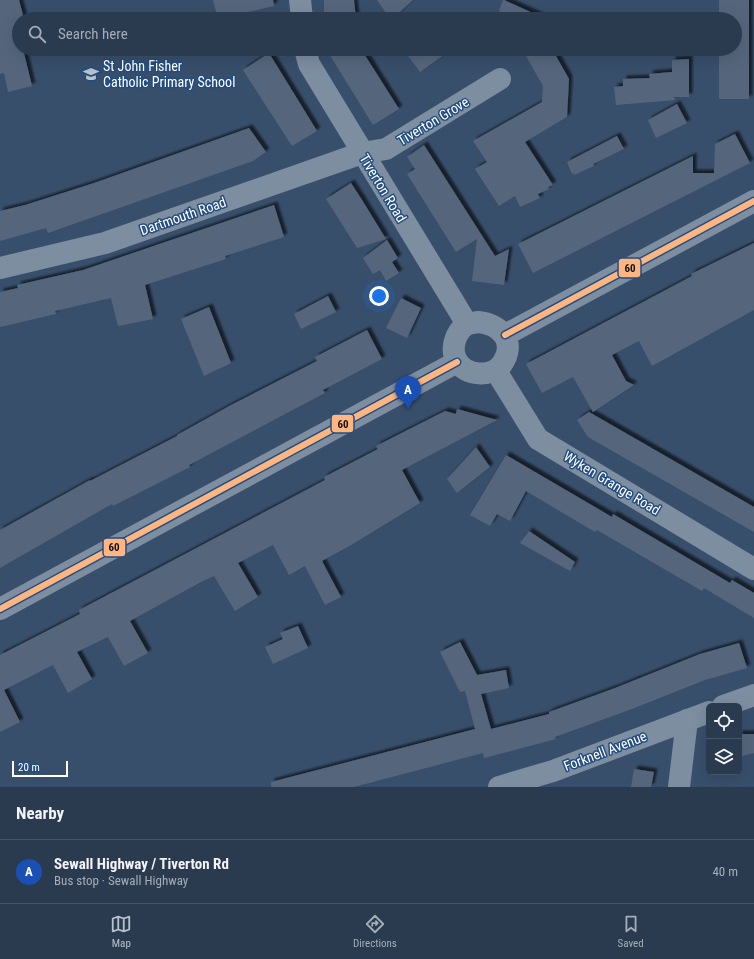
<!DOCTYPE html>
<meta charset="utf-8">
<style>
body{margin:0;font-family:"Roboto Condensed",sans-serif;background:#324257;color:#f1f3f6}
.controls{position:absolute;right:12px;bottom:12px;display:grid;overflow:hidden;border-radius:6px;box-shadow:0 4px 16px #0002}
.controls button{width:36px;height:36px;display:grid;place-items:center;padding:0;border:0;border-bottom:1px solid #465567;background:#2a3b50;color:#f1f3f6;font:20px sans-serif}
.scale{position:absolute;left:12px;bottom:10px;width:56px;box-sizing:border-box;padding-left:4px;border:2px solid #fff;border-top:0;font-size:11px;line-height:14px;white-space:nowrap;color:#fff;-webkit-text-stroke:3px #234d80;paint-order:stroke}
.you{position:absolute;left:379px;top:296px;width:14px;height:14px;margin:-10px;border:3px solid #fff;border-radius:50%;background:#1a73e8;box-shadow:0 0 0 6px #1a73e833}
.badge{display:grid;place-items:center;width:26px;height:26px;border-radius:50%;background:#b9c1cb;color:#fff;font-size:13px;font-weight:700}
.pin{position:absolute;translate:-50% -33px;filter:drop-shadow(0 1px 2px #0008)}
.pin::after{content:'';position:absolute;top:21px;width:14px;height:12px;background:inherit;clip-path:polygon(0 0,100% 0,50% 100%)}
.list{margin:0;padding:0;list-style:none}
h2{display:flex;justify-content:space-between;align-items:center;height:52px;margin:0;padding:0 16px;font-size:17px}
h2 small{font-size:13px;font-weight:400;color:#a5adb7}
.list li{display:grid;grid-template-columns:26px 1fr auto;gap:12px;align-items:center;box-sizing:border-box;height:64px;padding:0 16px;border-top:1px solid #465567}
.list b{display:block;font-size:15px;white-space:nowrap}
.list p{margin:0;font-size:13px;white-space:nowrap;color:#a5adb7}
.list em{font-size:13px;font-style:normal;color:#a5adb7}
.icon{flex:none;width:22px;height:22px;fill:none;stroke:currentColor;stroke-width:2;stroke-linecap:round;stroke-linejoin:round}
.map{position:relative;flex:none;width:754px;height:787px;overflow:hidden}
.search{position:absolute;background:#2a3b50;box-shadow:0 4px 16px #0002;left:12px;right:12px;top:12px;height:44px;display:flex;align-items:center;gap:10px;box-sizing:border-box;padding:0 14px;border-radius:22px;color:#a5adb7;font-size:15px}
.sheet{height:116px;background:#2a3b50}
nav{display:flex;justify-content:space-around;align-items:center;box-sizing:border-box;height:56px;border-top:1px solid #465567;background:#2a3b50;font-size:11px;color:#a5adb7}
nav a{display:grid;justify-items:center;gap:2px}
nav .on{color:#b9c1cb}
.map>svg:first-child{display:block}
</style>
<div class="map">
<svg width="754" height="787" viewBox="0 0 754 787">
<defs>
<filter id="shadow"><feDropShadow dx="3.5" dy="-3.5" stdDeviation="1" flood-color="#0009"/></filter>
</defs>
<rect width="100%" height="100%" fill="#384f6b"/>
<g fill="#54667c" filter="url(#shadow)">
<path d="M0,0H19L24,19H19V49H23L32,86L8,92L4,73L0,74Z"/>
<path d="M213,0H273L274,6L218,19Z"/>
<path d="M324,0H354L356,19H324Z"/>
<path d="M377,0H413L392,19H390Z"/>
<path d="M503,0H504L546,19H504L499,10Z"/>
<path d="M719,0H749V99H719V49H735V19H719Z"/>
<path d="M326,49H361L399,109L373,125Z"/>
<path d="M403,49H452L420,72Z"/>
<path d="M522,49H552L569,79L567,117L525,142L553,185L548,187L549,189L538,194L540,198L520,207L515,196L499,206L475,169L487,162L473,141L542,102L543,86Z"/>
<path d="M269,53L317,131L292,146L243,70Z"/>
<path d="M689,59V97H674L675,100L616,105L614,87L623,86V79L650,78L649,74L672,72V60Z"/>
<path d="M677,104L687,123L656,138L648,120Z"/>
<path d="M249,128L266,152L253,161L48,233L46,228L0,241V211L25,205L94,183Z"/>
<path d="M735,134L750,163L533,273L518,244L693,156V173H714L715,144Z"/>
<path d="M617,136L624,149L593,164L594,166L574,175V173L572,174L567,162Z"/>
<path d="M424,145L495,256L509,249L504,285L472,281L477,239L456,252L407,174L415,169L407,157Z"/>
<path d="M351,183L362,200L386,239L357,248L335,213L326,199Z"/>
<path d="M274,205L284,237L225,256L226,259L145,285L153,319L118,326L111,298L55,311L56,314L0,327V292L18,288L17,285L83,270Z"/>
<path d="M387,240L398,258L392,262L399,273L386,281L380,270L373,274L363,258Z"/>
<path d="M754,243V310L652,366L639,341L612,355L626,381L634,385L593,412L573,377L542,393L526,364L692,276L691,274Z"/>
<path d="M328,296L336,312L301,329L294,314Z"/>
<path d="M401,298L421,308L407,338L386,328Z"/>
<path d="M209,307L231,363L204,376L181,319Z"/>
<path d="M367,330L382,359L323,390L325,393L189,465L190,467L113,506L112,504L0,568V530L90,480V481L177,436V435L231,405L317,361L315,357Z"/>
<path d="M457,409L497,420L402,470L420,503L353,544L322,561L341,597L325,605L305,566L289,575L273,545L238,563L258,597L235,611L214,576L201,582L130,621L148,653L124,666L108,637L77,652L92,679L68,693L53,665L4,690L20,722L0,732V655L80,614L79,610L325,480L324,477L378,449L376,446L445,411L456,414Z"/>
<path d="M589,412L754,507V532L588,437L577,420Z"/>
<path d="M476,447L490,467L457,493L447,479Z"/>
<path d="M506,455L612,517L613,514L730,583L732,580L754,593V618L704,588L702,591L597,530L595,532L526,491L510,521L497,514L490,526L470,515Z"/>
<path d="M529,531L575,562L570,571L520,543Z"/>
<path d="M298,626L308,648L273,664L265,647L283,639L280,633Z"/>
<path d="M460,642L477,675L506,670L509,688L481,694L491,729L549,714V712L615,688L700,654L739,643L747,668L705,680L632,709L555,737L556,739L484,758L483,753L354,787H271V782L475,729L465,691L460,692L440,652Z"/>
<path d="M739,734H754V753L739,757Z"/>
<path d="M634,769L654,772L651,787H631Z"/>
</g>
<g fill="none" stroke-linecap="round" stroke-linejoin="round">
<g stroke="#7e8ea1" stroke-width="22">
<path d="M300,0L302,19"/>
<path d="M305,49L309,64L467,324"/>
<path d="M0,268L105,243L362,153L386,149L500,79"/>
<path d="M478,322C501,324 517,342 502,364C492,378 465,376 457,361C450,350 455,332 466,325C469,323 474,323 478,322Z"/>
<path d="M505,335L754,201"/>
<path d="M496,371L538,439L754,569"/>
<path d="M0,609L457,362"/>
<path d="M723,706L754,695"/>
<path d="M499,787L553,771L709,712"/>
<path d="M679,787L687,720"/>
</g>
<defs>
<g id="bus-1">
<path d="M505,335L754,201"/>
<path d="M0,609L457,362"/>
</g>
</defs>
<use href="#bus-1" stroke="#234d80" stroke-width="9"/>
<use href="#bus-1" stroke="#ffb580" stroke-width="6"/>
</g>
<defs>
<symbol id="school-bare" viewBox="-9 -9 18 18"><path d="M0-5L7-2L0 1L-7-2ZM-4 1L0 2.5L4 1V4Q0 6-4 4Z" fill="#b9c1cb" stroke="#234d80" stroke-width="2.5" paint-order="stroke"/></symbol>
</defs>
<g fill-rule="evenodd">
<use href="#school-bare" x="80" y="63" width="22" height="22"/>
</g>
<g text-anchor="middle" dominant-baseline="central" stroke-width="3" stroke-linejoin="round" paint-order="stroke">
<g font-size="14" fill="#fff" stroke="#234d80" text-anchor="start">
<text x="103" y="66">St John Fisher<tspan x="103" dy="16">Catholic Primary School</tspan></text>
</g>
<g font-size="14" fill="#fff" stroke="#234d80">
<text transform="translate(433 121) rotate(-31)">Tiverton Grove</text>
<text transform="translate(383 188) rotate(59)">Tiverton Road</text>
<text transform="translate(183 216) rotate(-19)">Dartmouth Road</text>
<text transform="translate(612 483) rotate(31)">Wyken Grange Road</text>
<text transform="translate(605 751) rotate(-21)">Forknell Avenue</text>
</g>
</g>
<g stroke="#234d80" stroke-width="1.5">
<rect x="618" y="258" width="23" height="20" rx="4" fill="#ffb580"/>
<rect x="331" y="414" width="23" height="19" rx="4" fill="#ffb580"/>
<rect x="103" y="538" width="23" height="19" rx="4" fill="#ffb580"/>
</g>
<g font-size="11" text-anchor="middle" font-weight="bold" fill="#111">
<text x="630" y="272">60</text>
<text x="343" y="428">60</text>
<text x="114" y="551">60</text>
</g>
</svg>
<div class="controls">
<button><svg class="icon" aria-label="locate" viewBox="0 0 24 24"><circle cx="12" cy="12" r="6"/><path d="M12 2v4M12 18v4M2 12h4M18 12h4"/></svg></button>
<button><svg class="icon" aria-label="layers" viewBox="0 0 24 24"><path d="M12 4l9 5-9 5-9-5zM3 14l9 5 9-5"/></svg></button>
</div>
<div class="scale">20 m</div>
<div class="you"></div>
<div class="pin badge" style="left:408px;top:409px;background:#1a4fb4">A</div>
<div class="search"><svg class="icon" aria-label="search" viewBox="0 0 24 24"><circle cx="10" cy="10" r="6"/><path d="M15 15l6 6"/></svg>Search here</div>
</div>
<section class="sheet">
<h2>Nearby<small></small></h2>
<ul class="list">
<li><span class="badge" style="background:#1a4fb4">A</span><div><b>Sewall Highway / Tiverton Rd</b><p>Bus stop · Sewall Highway</p></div><em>40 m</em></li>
</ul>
</section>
<nav>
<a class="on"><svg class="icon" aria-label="map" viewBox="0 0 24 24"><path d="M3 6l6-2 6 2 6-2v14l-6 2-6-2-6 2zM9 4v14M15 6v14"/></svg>Map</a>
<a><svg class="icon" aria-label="directions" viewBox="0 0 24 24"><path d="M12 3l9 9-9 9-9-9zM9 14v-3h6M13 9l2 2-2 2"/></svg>Directions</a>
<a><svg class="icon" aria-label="saved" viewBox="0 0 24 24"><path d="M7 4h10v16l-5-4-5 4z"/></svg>Saved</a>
</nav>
